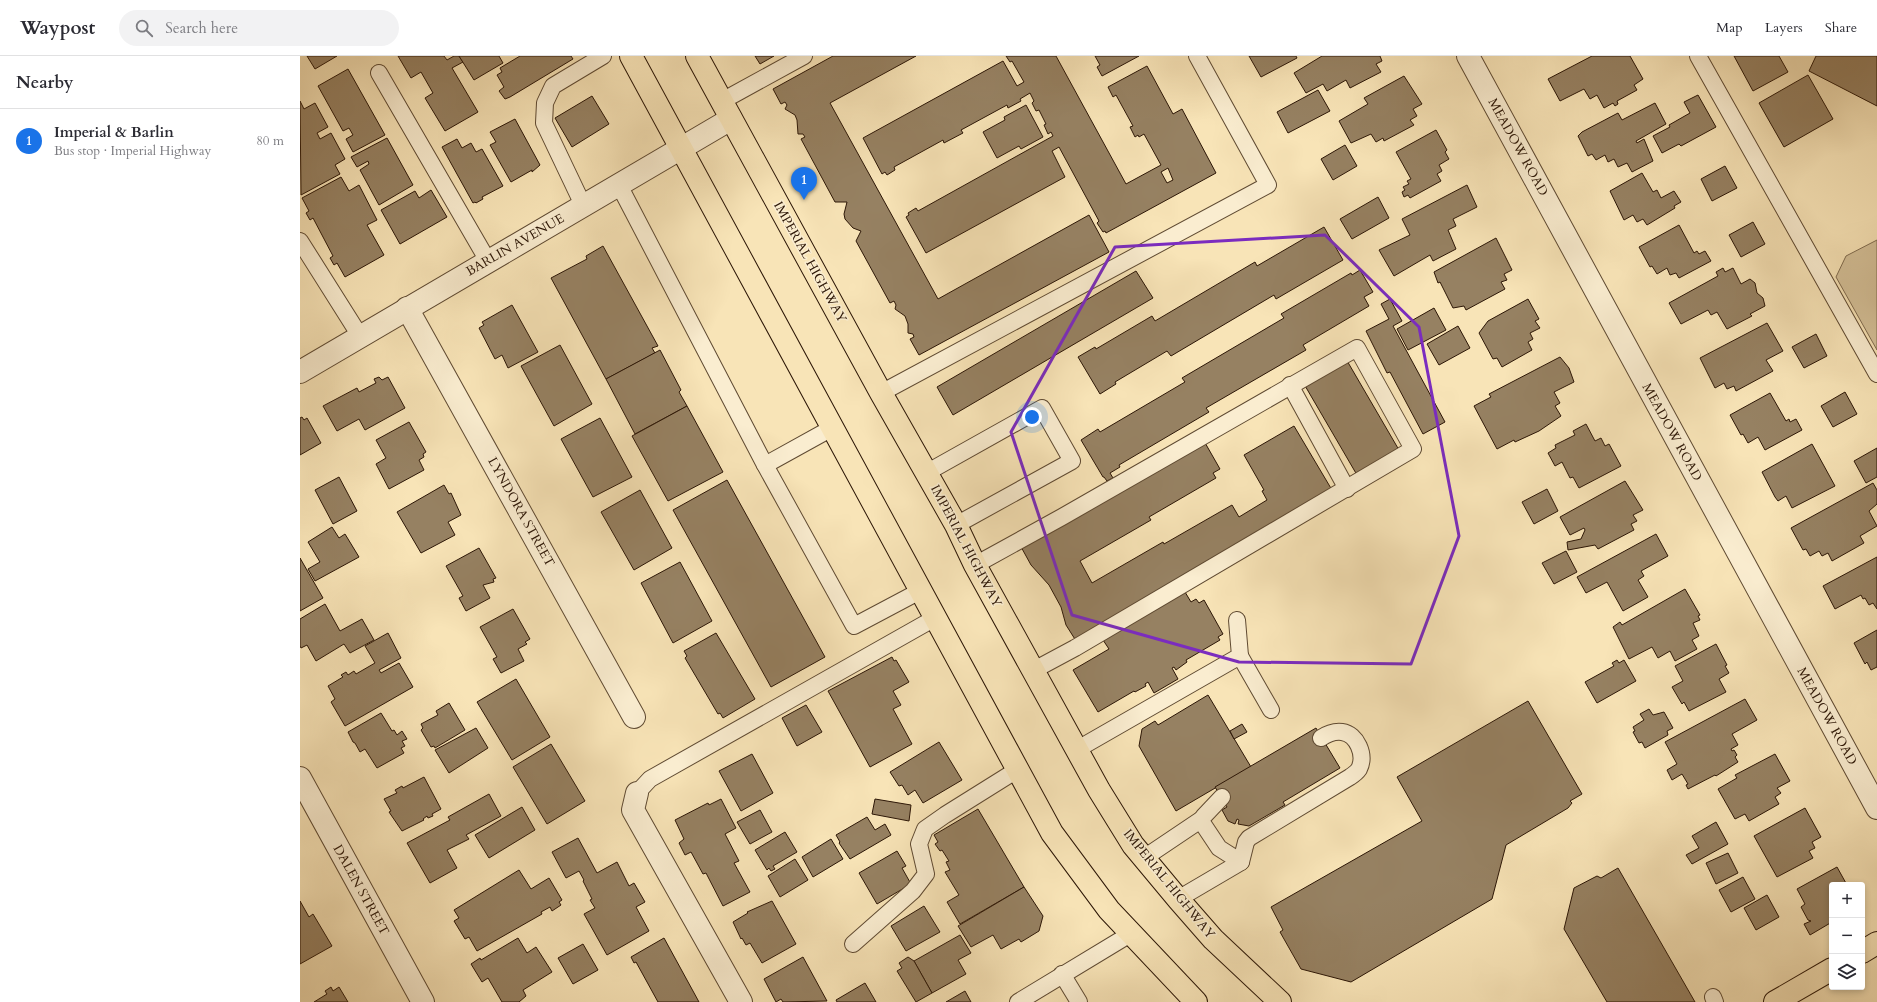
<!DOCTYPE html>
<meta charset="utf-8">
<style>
body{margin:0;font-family:Cardo,serif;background:#f2f2f3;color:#2b2b33}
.controls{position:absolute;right:12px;bottom:12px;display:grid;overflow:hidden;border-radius:4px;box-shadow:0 2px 6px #0003}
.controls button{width:36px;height:36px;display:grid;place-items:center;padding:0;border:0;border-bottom:1px solid #e1e1e2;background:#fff;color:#2b2b33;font:20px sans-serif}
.you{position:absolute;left:732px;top:361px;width:14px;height:14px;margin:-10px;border:3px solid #fff;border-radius:50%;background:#1a73e8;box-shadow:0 0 0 6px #1a73e833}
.badge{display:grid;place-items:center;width:26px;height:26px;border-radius:50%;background:#1a73e8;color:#fff;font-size:13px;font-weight:700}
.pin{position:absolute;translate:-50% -33px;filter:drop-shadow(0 1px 2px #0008)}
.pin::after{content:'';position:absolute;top:21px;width:14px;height:12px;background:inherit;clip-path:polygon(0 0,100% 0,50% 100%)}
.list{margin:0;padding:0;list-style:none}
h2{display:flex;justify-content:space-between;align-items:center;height:52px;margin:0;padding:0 16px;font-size:17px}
h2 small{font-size:13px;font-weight:400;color:#7c7c81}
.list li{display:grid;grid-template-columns:26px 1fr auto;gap:12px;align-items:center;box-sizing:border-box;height:64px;padding:0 16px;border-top:1px solid #e1e1e2}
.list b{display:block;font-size:15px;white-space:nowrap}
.list p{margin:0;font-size:13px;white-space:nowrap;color:#7c7c81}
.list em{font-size:13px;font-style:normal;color:#7c7c81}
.icon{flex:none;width:22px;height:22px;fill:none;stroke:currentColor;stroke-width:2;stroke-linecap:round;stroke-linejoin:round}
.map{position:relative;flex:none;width:1577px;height:946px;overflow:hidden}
header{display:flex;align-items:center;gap:24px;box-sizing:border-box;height:56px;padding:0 20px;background:#fff;border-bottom:1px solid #e1e1e2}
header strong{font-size:19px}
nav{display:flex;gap:22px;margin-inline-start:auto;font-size:14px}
.search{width:280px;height:36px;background:#f2f2f3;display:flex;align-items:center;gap:10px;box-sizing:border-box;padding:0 14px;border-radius:22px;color:#7c7c81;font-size:15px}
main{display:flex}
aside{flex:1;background:#fff}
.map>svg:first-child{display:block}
</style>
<header>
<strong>Waypost</strong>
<div class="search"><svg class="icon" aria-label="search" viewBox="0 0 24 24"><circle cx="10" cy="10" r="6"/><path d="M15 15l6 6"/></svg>Search here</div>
<nav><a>Map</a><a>Layers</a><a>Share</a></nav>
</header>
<main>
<aside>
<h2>Nearby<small></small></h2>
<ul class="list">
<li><span class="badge">1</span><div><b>Imperial &amp; Barlin</b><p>Bus stop · Imperial Highway</p></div><em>80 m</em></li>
</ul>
</aside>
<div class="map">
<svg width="1577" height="946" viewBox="0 0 1577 946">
<rect width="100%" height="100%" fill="#f8e4b7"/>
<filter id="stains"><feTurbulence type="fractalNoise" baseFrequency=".005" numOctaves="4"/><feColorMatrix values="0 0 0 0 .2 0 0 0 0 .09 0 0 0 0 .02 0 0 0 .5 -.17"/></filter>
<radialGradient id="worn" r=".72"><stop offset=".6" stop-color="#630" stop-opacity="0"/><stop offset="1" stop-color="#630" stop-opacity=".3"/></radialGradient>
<path fill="#d5c199" stroke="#806c50" d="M1577,184V294L1536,221L1546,200Z"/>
<g fill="#968162" stroke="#2c1606" fill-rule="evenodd">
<path d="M7,0H37L15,13Z"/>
<path d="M98,0H144L147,4L154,0H159L163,6L152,12L178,56L145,75L125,42L133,37L121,16L111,22Z"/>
<path d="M159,0H199L203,7L174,24Z"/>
<path d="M220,0H271L273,3L210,41L205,43L199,35L204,31L197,19L202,16L200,12Z"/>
<path d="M455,0H474L460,8Z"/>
<path d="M533,0H616L530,47L638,243L789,159L809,196L619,299L610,283L614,281L613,278L608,277V268L605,260L595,253L596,249L594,245L590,247L556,185L561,175L553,172L545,163L544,158L547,146H535L501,83L505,81L503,78H498L497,64L495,59L485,53L487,49L485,46L481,48L473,33Z"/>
<path d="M706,0H756L826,128L861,109L844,78L839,81L838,79L835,81L830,71L833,70L816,39L813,41L808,31L847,10L873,58L882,53L916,117L806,177L805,175L803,176L797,167L799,165L759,91L752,95L765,121L626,197L606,161L609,159L608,157L616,152L618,155L753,80L751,76L748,78L744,69L746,68L739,54L736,55L732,47L734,45L730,37L720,43L721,45L708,52L707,49L661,74L663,77L644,87L643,84L594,111L595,114L587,119L585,116L582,118L563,82L703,5L717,30L724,26L712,5L710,6ZM868,112L873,124L867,127L861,116Z"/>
<path d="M795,0H839L802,20L797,11L800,9Z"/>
<path d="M949,0H996L997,2L961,21Z"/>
<path d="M1022,0H1080L1082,5L1076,8L1081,16L1050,32L1046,24L1027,35L1023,28L1006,37L994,17Z"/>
<path d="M1292,0H1330L1343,23L1334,29L1337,34L1317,45L1318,48L1315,50L1313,47L1304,52L1297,39L1290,43L1284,33L1260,45L1248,23Z"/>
<path d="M1434,0H1479L1488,16L1453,35Z"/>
<path d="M1516,0H1577V50L1509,15Z"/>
<path d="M48,13L85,79L53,96L46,83L53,79L49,72L43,75L18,30Z"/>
<path d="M1508,19L1533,63L1484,91L1459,47Z"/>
<path d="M1104,20L1122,48L1113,53L1117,60L1110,64L1114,69L1084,85L1083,82L1076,86L1071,78L1051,87L1039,65L1068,48L1064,42Z"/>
<path d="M1018,34L1030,55L988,77L977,56Z"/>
<path d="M1398,39L1416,71L1381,90L1379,88L1362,97L1353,80L1370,71L1369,69L1390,57L1384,46Z"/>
<path d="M292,40L309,68L272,91L255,62Z"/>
<path d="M0,45L4,53L15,47L28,71L17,77L20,83L31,77L45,103L35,109L40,118L1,139Z"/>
<path d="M1355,47L1366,68L1336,85L1337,87L1344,83L1353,105L1332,116L1327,107L1318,111L1314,103L1308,106L1305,99L1296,104L1292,98L1288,100L1278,80L1282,76L1318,57L1322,64Z"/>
<path d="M726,49L743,81L721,93L719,90L697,102L683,76L705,64L704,61Z"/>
<path d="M215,63L240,109L232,116V114L211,126L190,89L196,86L190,76Z"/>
<path d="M1136,74L1147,94L1145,96L1149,103L1139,109L1142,115L1137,118L1141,125L1110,142L1108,139L1104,141L1102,136L1105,134L1103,131L1109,128L1107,125L1111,123L1096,96Z"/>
<path d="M87,82L113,129L79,149L60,114L69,108L68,105L57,111L51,101Z"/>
<path d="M157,83L162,92L171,87L176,96L182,93L203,130L182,141L183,143L176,147L175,146L173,147L142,91Z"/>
<path d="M1045,89L1057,110L1033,124L1021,103Z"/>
<path d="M1425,110L1437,132L1412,145L1401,123Z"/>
<path d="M1342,117L1353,136L1357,134L1361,142L1374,135L1381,146L1374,150L1375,152L1347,169L1343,163L1337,166L1333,159L1324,164L1310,135Z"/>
<path d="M41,121L49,135L59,129L77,164L67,169L84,199L45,221L37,207L34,209L30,202L33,200L13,162L10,164L6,157L9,155L2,142Z"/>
<path d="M1167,129L1177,151L1153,163L1156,170L1148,174L1156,193L1133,205L1130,199L1094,220L1079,194L1110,179L1102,163Z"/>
<path d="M131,134L147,161L100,188L81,154L115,135L119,142Z"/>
<path d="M1078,141L1089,162L1052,183L1040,163Z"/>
<path d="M1453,166L1465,188L1441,201L1429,179Z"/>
<path d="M1379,169L1394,197L1397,195L1399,198L1405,195L1411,205L1379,222L1376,217L1370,219L1367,212L1357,218L1352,210L1350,211L1339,191Z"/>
<path d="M1024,171L1043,204L976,243L974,239L871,300L867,295L815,326L816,328L800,338L778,301L795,291L796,293L852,260L855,265L955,206L957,210Z"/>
<path d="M1196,182L1212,214L1204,218L1207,224L1201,226L1205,233L1166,254L1164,250L1153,252L1140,226L1138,227L1134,216Z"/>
<path d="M303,190L358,290L352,292L355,297L306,323L251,222L287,203L286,200Z"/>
<path d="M1423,212L1425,216L1433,212L1441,228L1450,223L1455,227L1457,237L1463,242L1465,250L1450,258L1452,260L1427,273L1417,256L1411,259L1408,254L1381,268L1369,247L1418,220L1416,216Z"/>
<path d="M1060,214L1073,236L1064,241L1069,250L1003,289L1006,294L906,352L909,356L819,409L820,411L810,417L813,422L807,425L804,421H803L781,384L798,373L800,376L885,326L882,322L984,262L981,258L1051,217L1052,219Z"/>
<path d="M836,215L853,242L653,359L637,331Z"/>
<path d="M1090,243L1102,265L1093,270L1145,366L1123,378L1090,316L1087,317L1066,275L1089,263L1081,248Z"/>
<path d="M1228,243L1239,263L1235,265L1240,272L1230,277L1233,283L1228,286L1232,294L1202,311L1197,302L1193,303L1179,277L1188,265Z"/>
<path d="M212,249L238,296L208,312L202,299L195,303L179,272L184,269L182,266Z"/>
<path d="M1134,252L1146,274L1108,294L1097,273Z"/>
<path d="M1467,267L1483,295L1466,304L1473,315L1436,335L1434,330L1427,333L1424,327L1415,332L1400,302Z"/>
<path d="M1158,270L1170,292L1139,309L1127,288Z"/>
<path d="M1516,278L1527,300L1504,312L1492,291Z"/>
<path d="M260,289L292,348L254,370L221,310Z"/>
<path d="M360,294L381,334L379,336L387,350L335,378L306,323Z"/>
<path d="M1260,301L1269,312L1274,326L1254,336L1260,347L1255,350L1261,360L1239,375L1215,386L1214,384L1197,393L1174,350L1191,341L1189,338Z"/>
<path d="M1046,303L1099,394L1057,419L1004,328Z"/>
<path d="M79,321L82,324L88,321L105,352L65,374L59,363L37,375L23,350L57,332L59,336L76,327L74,323Z"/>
<path d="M1545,336L1557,358L1533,371L1521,350Z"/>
<path d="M1470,337L1486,365L1489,363L1490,366L1496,363L1502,374L1465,394L1458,381L1448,387L1443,378L1441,379L1430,359Z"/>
<path d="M387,350L423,416L368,445L332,380Z"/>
<path d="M2,361L4,364L7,362L21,387L0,399V362Z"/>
<path d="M300,362L332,421L293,441L261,383Z"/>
<path d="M109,366L126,396L123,398L124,401L119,404L124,414L89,433L76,408L86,402L76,384Z"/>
<path d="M1286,368L1295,385L1301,382L1305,390L1309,388L1321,410L1279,432L1273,421L1270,422L1262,406L1255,410L1248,397L1256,392L1255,389L1275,379L1273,375Z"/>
<path d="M994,370L1032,434L778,588L766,569L761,551L749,529L731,509L720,489L904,385L920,413L913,417L916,422L849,461L851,464L780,505L792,527L863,486L864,488L932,449L939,461L967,444L962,435L964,434L944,399Z"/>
<path d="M1512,388L1535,430L1492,452L1486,440L1478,445L1475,441L1462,416Z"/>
<path d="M1577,392V421L1566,427L1554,405Z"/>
<path d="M39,421L57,455L33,468L15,434Z"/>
<path d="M427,424L525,601L471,631L373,454Z"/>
<path d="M1325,425L1343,454L1333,459L1337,465L1331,468L1334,474L1298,493L1295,489L1268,494L1267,486L1281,483L1285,474L1284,472L1270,479L1260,461Z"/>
<path d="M1573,427L1577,434V448L1569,455L1577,470L1560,480L1564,487L1532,505L1528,497L1522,500L1519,495L1510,500L1506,493L1503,494L1491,472Z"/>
<path d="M144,429L149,438L151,437L161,459L148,466L155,479L121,497L97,456Z"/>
<path d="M1247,433L1258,455L1234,468L1222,446Z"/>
<path d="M340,434L372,492L334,514L301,456Z"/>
<path d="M32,471L39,482L45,478L59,501L15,525L8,513L20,506L8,486Z"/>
<path d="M1356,478L1368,500L1341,515L1344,520L1338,524L1348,541L1323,555L1307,526L1286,537L1277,521Z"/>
<path d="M179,492L196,522L193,523L194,526L183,529L190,542L166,555L159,542L163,540L146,510Z"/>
<path d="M1266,495L1277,516L1254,528L1242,507Z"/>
<path d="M1577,501V553L1573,547L1569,549L1565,542L1563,543L1561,539L1535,553L1523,530Z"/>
<path d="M0,502L23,542L0,555Z"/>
<path d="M380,506L412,565L373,587L341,527Z"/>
<path d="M1385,533L1400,559L1398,560L1400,564L1393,567L1399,580L1392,584L1397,593L1375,605L1370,595L1358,602L1352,591L1329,603L1313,571L1320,566L1322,569Z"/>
<path d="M885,536L891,546L896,543L899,547L904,544L923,578L918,581L920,584L886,604L887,606L876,614L874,611L872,612L878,623L854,637L848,626L845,628L846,630L835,636L834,635L798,656L773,614L809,593L803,584Z"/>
<path d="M25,548L40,575L62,563L74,584L50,597L44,588L16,605L7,589L1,592L0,590V563Z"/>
<path d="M213,553L230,583L225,586L227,588L218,593L224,605L201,617L193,603L197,601L180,571Z"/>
<path d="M1577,574V611L1571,614L1567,606L1565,608L1554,587Z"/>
<path d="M88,577L101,602L79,614L81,617L99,607L113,631L45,670L31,646L35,643L28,630L43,621L41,619L46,616L48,619L54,615L56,618L75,607L65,590Z"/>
<path d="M416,577L455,643L423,662L420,657L418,658L385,602L387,600L384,595Z"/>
<path d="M1416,588L1427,609L1425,610L1429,617L1419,623L1426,636L1389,655L1384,646L1382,648L1372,631L1383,625L1375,610Z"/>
<path d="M592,601L594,605L596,604L609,626L593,635L601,649L593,653L612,688L570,711L528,635Z"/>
<path d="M1317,604L1319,607L1324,604L1336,625L1297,647L1285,626L1314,610L1312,607Z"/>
<path d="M216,623L250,681L212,704L177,646Z"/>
<path d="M908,639L951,711L876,755L839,690L842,673L855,665L858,669Z"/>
<path d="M1445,643L1457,664L1432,678L1438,689L1431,693L1432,695L1434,694L1437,699L1435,701L1438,706L1416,720L1415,719L1388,733L1386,729L1388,728L1382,718L1372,724L1367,714L1377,708L1365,686Z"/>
<path d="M1228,645L1282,738L1270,745L1272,747L1268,752L1206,789L1192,843L1051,926L1001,913L980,876L983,874L971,851L1122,765L1097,721Z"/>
<path d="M149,647L165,674L135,692L134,690L131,691L121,674L123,672L121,668L138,659L136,655Z"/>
<path d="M506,649L522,676L497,690L482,662Z"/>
<path d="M1349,653L1353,659L1364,656L1373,672L1367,675L1368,679L1345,692L1342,686L1339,687L1333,676L1335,675L1333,671L1344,664L1340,658Z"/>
<path d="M81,657L92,675L94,674L97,679L102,675L107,683L102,685L105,690L101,692L104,697L77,712L65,693L60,696L55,687L53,686L48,676Z"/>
<path d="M942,668L947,676L934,683L930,675Z"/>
<path d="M176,672L188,692L149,717L135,694Z"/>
<path d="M1016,672L1040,712L983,746L985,749L949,770L938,768L939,764L937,763L935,768L928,765L922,754L927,751L915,731Z"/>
<path d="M639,686L662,724L623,747L615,734L608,739L602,729L599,730L590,716Z"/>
<path d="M251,688L285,745L247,768L213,711Z"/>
<path d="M452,698L473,737L441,755L419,715Z"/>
<path d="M1475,698L1490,725L1477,732L1481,737L1475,741L1479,748L1449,765L1445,758L1435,763L1418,733L1437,722L1435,719Z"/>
<path d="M124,721L141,753L132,758L133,760L128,762L127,760L123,763L124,764L102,775L89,756L91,755L84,743L97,737L95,734L102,730L103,732Z"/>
<path d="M189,738L201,760L166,779L169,783L147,794L157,812L130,827L107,787L150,764L148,761Z"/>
<path d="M421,743L436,772L425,778L439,805L434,807L450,836L423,850L406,817L403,818L391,796L385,799L379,787L384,783L375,764L408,747L409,749Z"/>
<path d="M575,743L611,749L609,765L572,758Z"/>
<path d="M222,751L235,774L189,802L175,779Z"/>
<path d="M1505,752L1521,781L1512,786L1515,792L1509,795L1513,802L1477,821L1454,780Z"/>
<path d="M678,753L724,831L660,868L647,846L659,839L645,816L650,814L646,806L649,805L642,794L640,795L635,788L638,786L634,779Z"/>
<path d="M460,754L472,776L450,788L437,766Z"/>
<path d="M567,761L575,774L585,768L591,779L550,803L539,787L540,786L536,779Z"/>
<path d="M1416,766L1428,788L1392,808L1386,799L1399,792L1392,780Z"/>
<path d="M485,776L497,796L473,810L475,813L471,815L469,812L467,814L455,794Z"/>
<path d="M278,782L297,817L317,806L329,830L334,827L345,846L336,851L349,875L307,899L284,858L295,852L290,844L292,843L283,825L284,824L279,815L266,822L252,796Z"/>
<path d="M531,783L543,803L513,821L502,801Z"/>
<path d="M597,795L606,810L602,812L611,828L577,848L559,817Z"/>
<path d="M1428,797L1438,817L1416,828L1406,807Z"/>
<path d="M495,803L508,824L480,841L468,820Z"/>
<path d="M1537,811L1547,829H1532V866L1510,879L1504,868L1511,865L1508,864L1501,851L1505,848L1497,833Z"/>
<path d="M1318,812L1395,946H1307L1264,873L1274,832L1297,820L1301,822Z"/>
<path d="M219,814L231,833L249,822L262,844L259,846L261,849L252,855L250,851L241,856L242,858L177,895L169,881L165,883L154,865L159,862L154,854Z"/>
<path d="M1443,821L1455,843L1431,856L1419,834Z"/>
<path d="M724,831L743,860L739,875L721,886L719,883L701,893L693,879L671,891L658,870Z"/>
<path d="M1467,839L1479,861L1456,874L1444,852Z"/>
<path d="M0,845L9,861L13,858L32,890L0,908Z"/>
<path d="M472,845L496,888L462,907L450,887L446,889L442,882L441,883L433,866L448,857L447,856Z"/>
<path d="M624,850L640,876L606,895L591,870Z"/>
<path d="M660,879L671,897L658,904L666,918L632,937L614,905Z"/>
<path d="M218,882L227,897L236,891L252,916L223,934L226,940L219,946H202L188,922L182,926L171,908L180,902L181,904Z"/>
<path d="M364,882L399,946H358L336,906L334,907L331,901Z"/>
<path d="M283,888L298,914L273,928L258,902Z"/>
<path d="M503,901L527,945L483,946L481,943L476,946L464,923Z"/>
<path d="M608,901L614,905L632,937L616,946L597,915L602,912L599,907Z"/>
<path d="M565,927L576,946H537L536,944Z"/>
<path d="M31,931L33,935L39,931L48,946H14L27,938L25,935Z"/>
<path d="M665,935L671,946H646Z"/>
</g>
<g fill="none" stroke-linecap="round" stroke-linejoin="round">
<defs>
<g id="lane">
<path d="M1398,0L1577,318"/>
<path d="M79,17L188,205"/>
<path d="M422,45L504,0"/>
<path d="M319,129L465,409L554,570L620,535"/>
<path d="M283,149L244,67L245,47L253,30L303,0"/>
<path d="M0,185L60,280"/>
<path d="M990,329L1047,433"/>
<path d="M581,337L968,129L897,0"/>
<path d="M465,409L532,372"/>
<path d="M626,417L742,352L772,405L656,469"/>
<path d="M675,509L762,461L1057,292L1113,393L775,592L734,614"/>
<path d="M940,600L971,654"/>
<path d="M776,694L940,600L937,564"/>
<path d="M337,737L350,723L635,562"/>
<path d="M922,741L904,760L902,763L903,768L919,792L941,806L946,786L949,782L1050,721C1053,719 1057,716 1059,713C1066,699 1057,678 1042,676C1034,675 1027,678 1021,682"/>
<path d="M844,802L902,763"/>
<path d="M878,843L941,806"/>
<path d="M553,888L613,835L626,818L619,788L625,773L645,759L717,714"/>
<path d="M762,918L779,946"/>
<path d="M1413,941L1415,946"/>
<path d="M718,946L832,877"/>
</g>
<g id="street">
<path d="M1168,0L1577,752"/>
<path d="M107,252L334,661"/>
<path d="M0,316L431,63"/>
<path d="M0,722L123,946"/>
<path d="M337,737L333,754L441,946"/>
</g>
<g id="primary">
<path d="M331,0L752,777L809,854L896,946"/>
<path d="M397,0L581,337L656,469L675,509L799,734L833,789L878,843L913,883L980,946"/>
<path d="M1562,896L1577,887"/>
<path d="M1475,946L1532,913"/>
</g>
</defs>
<use href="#lane" stroke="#5f4a32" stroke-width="18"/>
<use href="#street" stroke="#5f4a32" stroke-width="24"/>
<use href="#primary" stroke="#2c1606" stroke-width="24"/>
<use href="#lane" stroke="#faedd0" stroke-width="16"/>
<use href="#street" stroke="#faedd0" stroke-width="22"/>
<use href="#primary" stroke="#f8e4b7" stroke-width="22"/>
</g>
<path fill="none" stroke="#7b2cbf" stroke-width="3" stroke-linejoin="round" d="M1025,179L1119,271L1159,480L1111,608L939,606L772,559L711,376L815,191Z"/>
<g text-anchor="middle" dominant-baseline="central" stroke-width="3" stroke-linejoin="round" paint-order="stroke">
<g font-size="13" fill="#2c1606" stroke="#faedd0">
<text transform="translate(1218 91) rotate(61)">MEADOW ROAD</text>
<text transform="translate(215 189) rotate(-30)">BARLIN AVENUE</text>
<text transform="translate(510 206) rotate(61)">IMPERIAL HIGHWAY</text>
<text transform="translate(1372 376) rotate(61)">MEADOW ROAD</text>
<text transform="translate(221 456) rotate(61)">LYNDORA STREET</text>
<text transform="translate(666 490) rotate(62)">IMPERIAL HIGHWAY</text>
<text transform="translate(1527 660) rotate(61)">MEADOW ROAD</text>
<text transform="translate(869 828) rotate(51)">IMPERIAL HIGHWAY</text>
<text transform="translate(61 834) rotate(61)">DALEN STREET</text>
</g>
</g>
<rect width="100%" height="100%" filter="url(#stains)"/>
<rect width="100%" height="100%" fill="url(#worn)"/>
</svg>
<div class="controls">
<button>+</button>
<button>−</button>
<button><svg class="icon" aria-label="layers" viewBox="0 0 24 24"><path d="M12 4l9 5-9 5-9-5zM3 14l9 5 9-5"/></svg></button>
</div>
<div class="you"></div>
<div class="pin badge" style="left:504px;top:144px">1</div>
</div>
</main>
